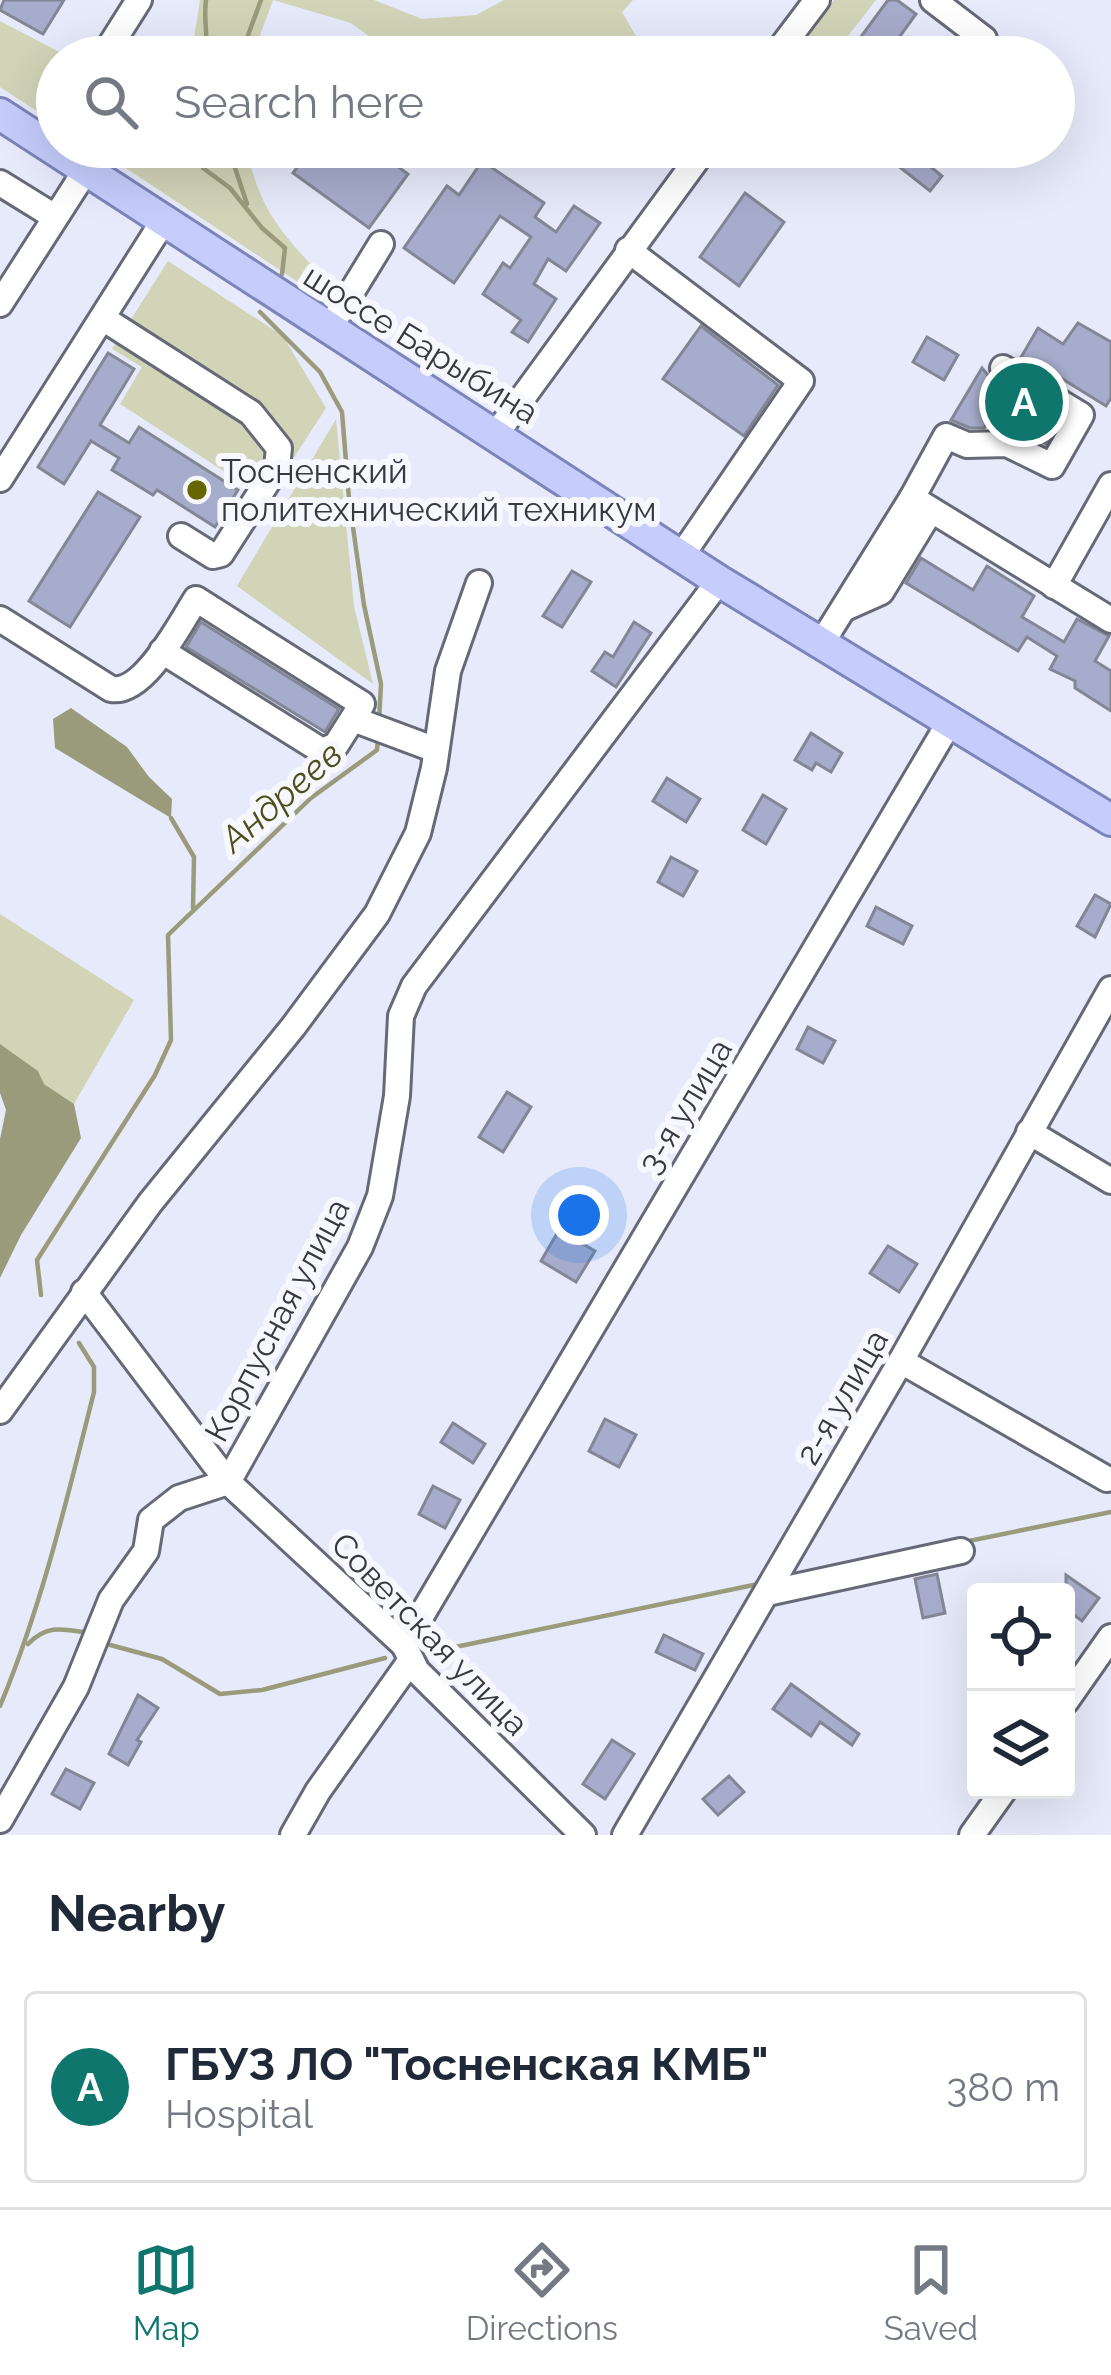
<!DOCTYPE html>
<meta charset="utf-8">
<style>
body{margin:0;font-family:Raleway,sans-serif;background:#f2f2f3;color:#1f2937}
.controls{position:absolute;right:36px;bottom:36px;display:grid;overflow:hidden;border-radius:12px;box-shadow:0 12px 48px #0002}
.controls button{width:108px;height:108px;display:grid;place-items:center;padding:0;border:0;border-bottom:3px solid #e0e1e3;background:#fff;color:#1f2937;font:60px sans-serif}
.you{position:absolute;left:579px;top:1215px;width:42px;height:42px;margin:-30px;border:9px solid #fff;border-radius:50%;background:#1a73e8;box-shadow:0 0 0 18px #1a73e833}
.badge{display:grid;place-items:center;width:78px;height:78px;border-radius:50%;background:#0f766e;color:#fff;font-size:39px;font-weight:700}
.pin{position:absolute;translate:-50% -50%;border:6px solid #fff;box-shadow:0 3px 12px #0006}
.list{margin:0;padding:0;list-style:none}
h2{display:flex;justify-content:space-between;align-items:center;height:156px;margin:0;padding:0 48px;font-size:51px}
h2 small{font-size:39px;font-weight:400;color:#747a83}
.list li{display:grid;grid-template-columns:78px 1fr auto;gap:36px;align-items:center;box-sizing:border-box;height:192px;margin:0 24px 24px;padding:0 24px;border:3px solid #e0e1e3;border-radius:12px}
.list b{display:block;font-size:45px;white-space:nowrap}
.list p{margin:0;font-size:39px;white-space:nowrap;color:#747a83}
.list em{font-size:39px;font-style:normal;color:#747a83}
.icon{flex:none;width:66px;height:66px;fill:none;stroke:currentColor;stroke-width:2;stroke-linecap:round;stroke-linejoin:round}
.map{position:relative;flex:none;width:1111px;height:1835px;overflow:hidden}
.search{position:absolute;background:#fff;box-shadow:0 12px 48px #0002;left:36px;right:36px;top:36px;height:132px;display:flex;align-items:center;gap:30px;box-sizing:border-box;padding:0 42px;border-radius:66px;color:#747a83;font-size:45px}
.sheet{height:372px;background:#fff}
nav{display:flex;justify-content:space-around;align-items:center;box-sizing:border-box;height:168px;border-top:3px solid #e0e1e3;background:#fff;font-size:33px;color:#747a83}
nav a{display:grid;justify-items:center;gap:6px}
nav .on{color:#0f766e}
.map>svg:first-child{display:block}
</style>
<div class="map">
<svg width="1111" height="1835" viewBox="0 0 1111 1835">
<rect width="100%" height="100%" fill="#e7eafa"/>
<g fill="#d2d4b8">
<path d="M200,0H374L422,19L476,15L504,0H633L622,12L644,50L637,57H397L351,23L273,0L252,57H191Z"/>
<path d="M834,0H876L834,54L808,34Z"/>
<path d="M0,21L69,57H57V76L47,80V95L57,104L55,123L0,87Z"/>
<path d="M94,147H246C259,205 276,227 316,270L304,286Z"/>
<path d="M168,261L283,336L326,408L267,499L120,404L142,367L112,349Z"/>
<path d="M336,419L354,606L373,684L237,586Z"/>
<path d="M0,914L134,1000L74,1104L44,1084L38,1071L0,1044Z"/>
</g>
<g fill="#999b7b">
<path d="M71,708L127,747L149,777L172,799L171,818L55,748L53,719Z"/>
<path d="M0,1044L38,1071L44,1084L74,1104L81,1138L21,1235L0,1278V1139L6,1110L0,1093Z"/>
</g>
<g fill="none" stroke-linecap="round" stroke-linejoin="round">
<g stroke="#999b7b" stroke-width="4.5">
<path d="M205,57C209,37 203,21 206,0"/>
<path d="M240,57L261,0"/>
<path d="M198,147L203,168L230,188L262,228L285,248L282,274"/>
<path d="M228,147L247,204"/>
<path d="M260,312L320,372L342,412L349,499L364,605L381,684L379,721"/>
<path d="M171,818L194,857L193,908"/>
<path d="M41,1295L37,1260L155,1075L171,1040L168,935L311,798L377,750L378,738"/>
<path d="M964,1542L1111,1512"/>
<path d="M103,1643L162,1659L220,1694L262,1690L385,1658"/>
<path d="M28,1644C45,1626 60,1628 83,1632"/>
<path d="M436,1651L763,1583"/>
<path d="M0,1706C42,1605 67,1499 94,1392V1367L79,1343"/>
</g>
</g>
<g fill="#a6accb" stroke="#838694" stroke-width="3">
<path d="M4,0H64L43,34L0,10Z"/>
<path d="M888,0H897L916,14L885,57H846Z"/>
<path d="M312,147H371L408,174L369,228L293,173Z"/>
<path d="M874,147H906L942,176L930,191Z"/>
<path d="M482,161L544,203L535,217L556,232L574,206L600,223L566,271L548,259L534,284L556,299L528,342L512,332L521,320L483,294L503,263L510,268L531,237L500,216L454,283L404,248L447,186L459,195Z"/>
<path d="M745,193L784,222L739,286L700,257Z"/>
<path d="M1078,323L1111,342V398L1106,406L1048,370L1045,374L1020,359L1038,328L1063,344Z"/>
<path d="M701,326L778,385L744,436L663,379Z"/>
<path d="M927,337L958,355L944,380L913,362Z"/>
<path d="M108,353L134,369L100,425L129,443L139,427L238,490L215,527L157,490L153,495L112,470L119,458L91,441L64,484L38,467Z"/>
<path d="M982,368L994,382L1059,421L1046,444L993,414L984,428H970L951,420Z"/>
<path d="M98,492L140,517L70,627L29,601Z"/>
<path d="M921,558L973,590L987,566L1034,596L1022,617L1064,642L1077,619L1109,636L1095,661L1111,671V711L1075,688V681L1050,669L1057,656L1027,637L1018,651L906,583Z"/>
<path d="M572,571L591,582L562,627L543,616Z"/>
<path d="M201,622L339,709L325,732L186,647Z"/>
<path d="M634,622L651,633L616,687L592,671L605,652L613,657Z"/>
<path d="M811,733L842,753L831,772L816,763L812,770L795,760Z"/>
<path d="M667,778L700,799L686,822L653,801Z"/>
<path d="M763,795L786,809L766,844L743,830Z"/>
<path d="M671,857L697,871L683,896L658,882Z"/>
<path d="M1095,895L1111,904L1095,937L1077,926Z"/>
<path d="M876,907L912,926L903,944L867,926Z"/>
<path d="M808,1027L835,1041L823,1063L797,1049Z"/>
<path d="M507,1092L531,1107L503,1152L479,1137Z"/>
<path d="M559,1230L595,1251L576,1282L541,1261Z"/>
<path d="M888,1246L917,1264L899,1292L870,1273Z"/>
<path d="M605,1419L636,1435L619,1467L589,1451Z"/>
<path d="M453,1423L485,1444L473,1463L441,1442Z"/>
<path d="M433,1486L460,1500L445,1528L419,1514Z"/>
<path d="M937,1574L945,1613L923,1618L915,1579Z"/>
<path d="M1066,1575L1099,1598L1082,1621L1066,1609Z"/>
<path d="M664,1635L703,1654L695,1670L656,1652Z"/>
<path d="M791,1684L859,1734L852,1745L820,1722L811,1736L773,1709Z"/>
<path d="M138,1695L158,1708L137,1740L141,1742L128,1765L109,1754Z"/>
<path d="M612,1740L634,1754L605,1799L583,1784Z"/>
<path d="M66,1769L94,1783L80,1809L52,1794Z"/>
<path d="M729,1776L744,1792L718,1815L703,1799Z"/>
</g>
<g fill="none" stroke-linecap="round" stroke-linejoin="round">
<defs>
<g id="minor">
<path d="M933,0L984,39L971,57"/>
<path d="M103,57L139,0"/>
<path d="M774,57L817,0"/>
<path d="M0,183L55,217"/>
<path d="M628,250L801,381L682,555"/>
<path d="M0,304L86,170"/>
<path d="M104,319L251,413L279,448L277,467L221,554L213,556L181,536"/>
<path d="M329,329L381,244"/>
<path d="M496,434L706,147"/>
<path d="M0,479L164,220"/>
<path d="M912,498L946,436L967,445L1007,444L1052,466L1081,415L1003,368"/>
<path d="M1054,586L1111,485"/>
<path d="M845,608L881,592L931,510"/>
<path d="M0,619L111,689C144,695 180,624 196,599L362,704L336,745L322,751L162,651"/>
<path d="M821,644L912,498L1111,620"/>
<path d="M353,719L436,750"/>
<path d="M1029,1132L1111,1181"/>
<path d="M84,1292L228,1482L404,1645L417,1671L583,1835"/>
<path d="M901,1361L1107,1479"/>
<path d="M0,1411L150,1203L293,1027L377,914L418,833L434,768L448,671L479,583"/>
<path d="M767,1593L961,1551"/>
<path d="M404,1645L949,723"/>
<path d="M1066,1701L1111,1637"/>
<path d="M0,1820L76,1687L111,1600L146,1551L151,1520L179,1498L228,1482L360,1247L380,1196L397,1096L401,1016L414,986L719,581"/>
<path d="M293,1835L318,1791L411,1660"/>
<path d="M625,1835L901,1361L1111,989"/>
<path d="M972,1835L1004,1790"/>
</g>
<path id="major" d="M0,114L719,581L1111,820"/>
</defs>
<use href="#minor" stroke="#666976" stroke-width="30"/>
<use href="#major" stroke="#7c84b9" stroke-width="36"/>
<use href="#minor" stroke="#fff" stroke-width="24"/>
<use href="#major" stroke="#c6cdfc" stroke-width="30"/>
</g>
<circle fill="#656600" stroke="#f7f8fe" stroke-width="4.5" cx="197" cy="490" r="12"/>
<g text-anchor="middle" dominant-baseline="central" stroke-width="12" stroke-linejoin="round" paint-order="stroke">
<g font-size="33" fill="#38393f" stroke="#f7f8fe">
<text transform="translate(421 344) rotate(32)">шоссе Барыбина</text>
<text transform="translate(685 1106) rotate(-59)">3-я улица</text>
<text transform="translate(277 1320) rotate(-62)">Корпусная улица</text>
<text transform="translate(842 1397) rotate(-60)">2-я улица</text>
<text transform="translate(430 1634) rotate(46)">Советская улица</text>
</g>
<g font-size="33" fill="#38393f" stroke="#f7f8fe" text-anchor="start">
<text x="221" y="471">Тосненский<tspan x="221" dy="38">политехнический техникум</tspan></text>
</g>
<g font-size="36" font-style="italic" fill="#4d4e18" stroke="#f7f8fe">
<text transform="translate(281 796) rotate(-41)">Андреев</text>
</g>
</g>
</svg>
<div class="controls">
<button><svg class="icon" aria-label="locate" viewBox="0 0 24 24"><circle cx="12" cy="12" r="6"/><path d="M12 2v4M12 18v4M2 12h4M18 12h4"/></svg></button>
<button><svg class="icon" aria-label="layers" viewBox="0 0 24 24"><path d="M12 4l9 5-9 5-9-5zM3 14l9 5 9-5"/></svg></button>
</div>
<div class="you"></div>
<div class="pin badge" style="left:1024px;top:402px">A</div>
<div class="search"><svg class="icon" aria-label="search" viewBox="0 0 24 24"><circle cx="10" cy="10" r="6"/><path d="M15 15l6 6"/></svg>Search here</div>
</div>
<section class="sheet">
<h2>Nearby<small></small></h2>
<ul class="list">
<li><span class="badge">A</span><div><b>ГБУЗ ЛО &quot;Тосненская КМБ&quot;</b><p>Hospital</p></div><em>380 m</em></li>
</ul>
</section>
<nav>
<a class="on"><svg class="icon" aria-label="map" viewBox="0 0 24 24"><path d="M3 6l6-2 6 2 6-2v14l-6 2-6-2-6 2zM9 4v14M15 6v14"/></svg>Map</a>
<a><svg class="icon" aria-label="directions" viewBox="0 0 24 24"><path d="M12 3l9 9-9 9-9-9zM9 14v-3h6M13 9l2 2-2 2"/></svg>Directions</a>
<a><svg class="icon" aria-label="saved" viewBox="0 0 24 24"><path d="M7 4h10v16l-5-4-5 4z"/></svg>Saved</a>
</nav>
